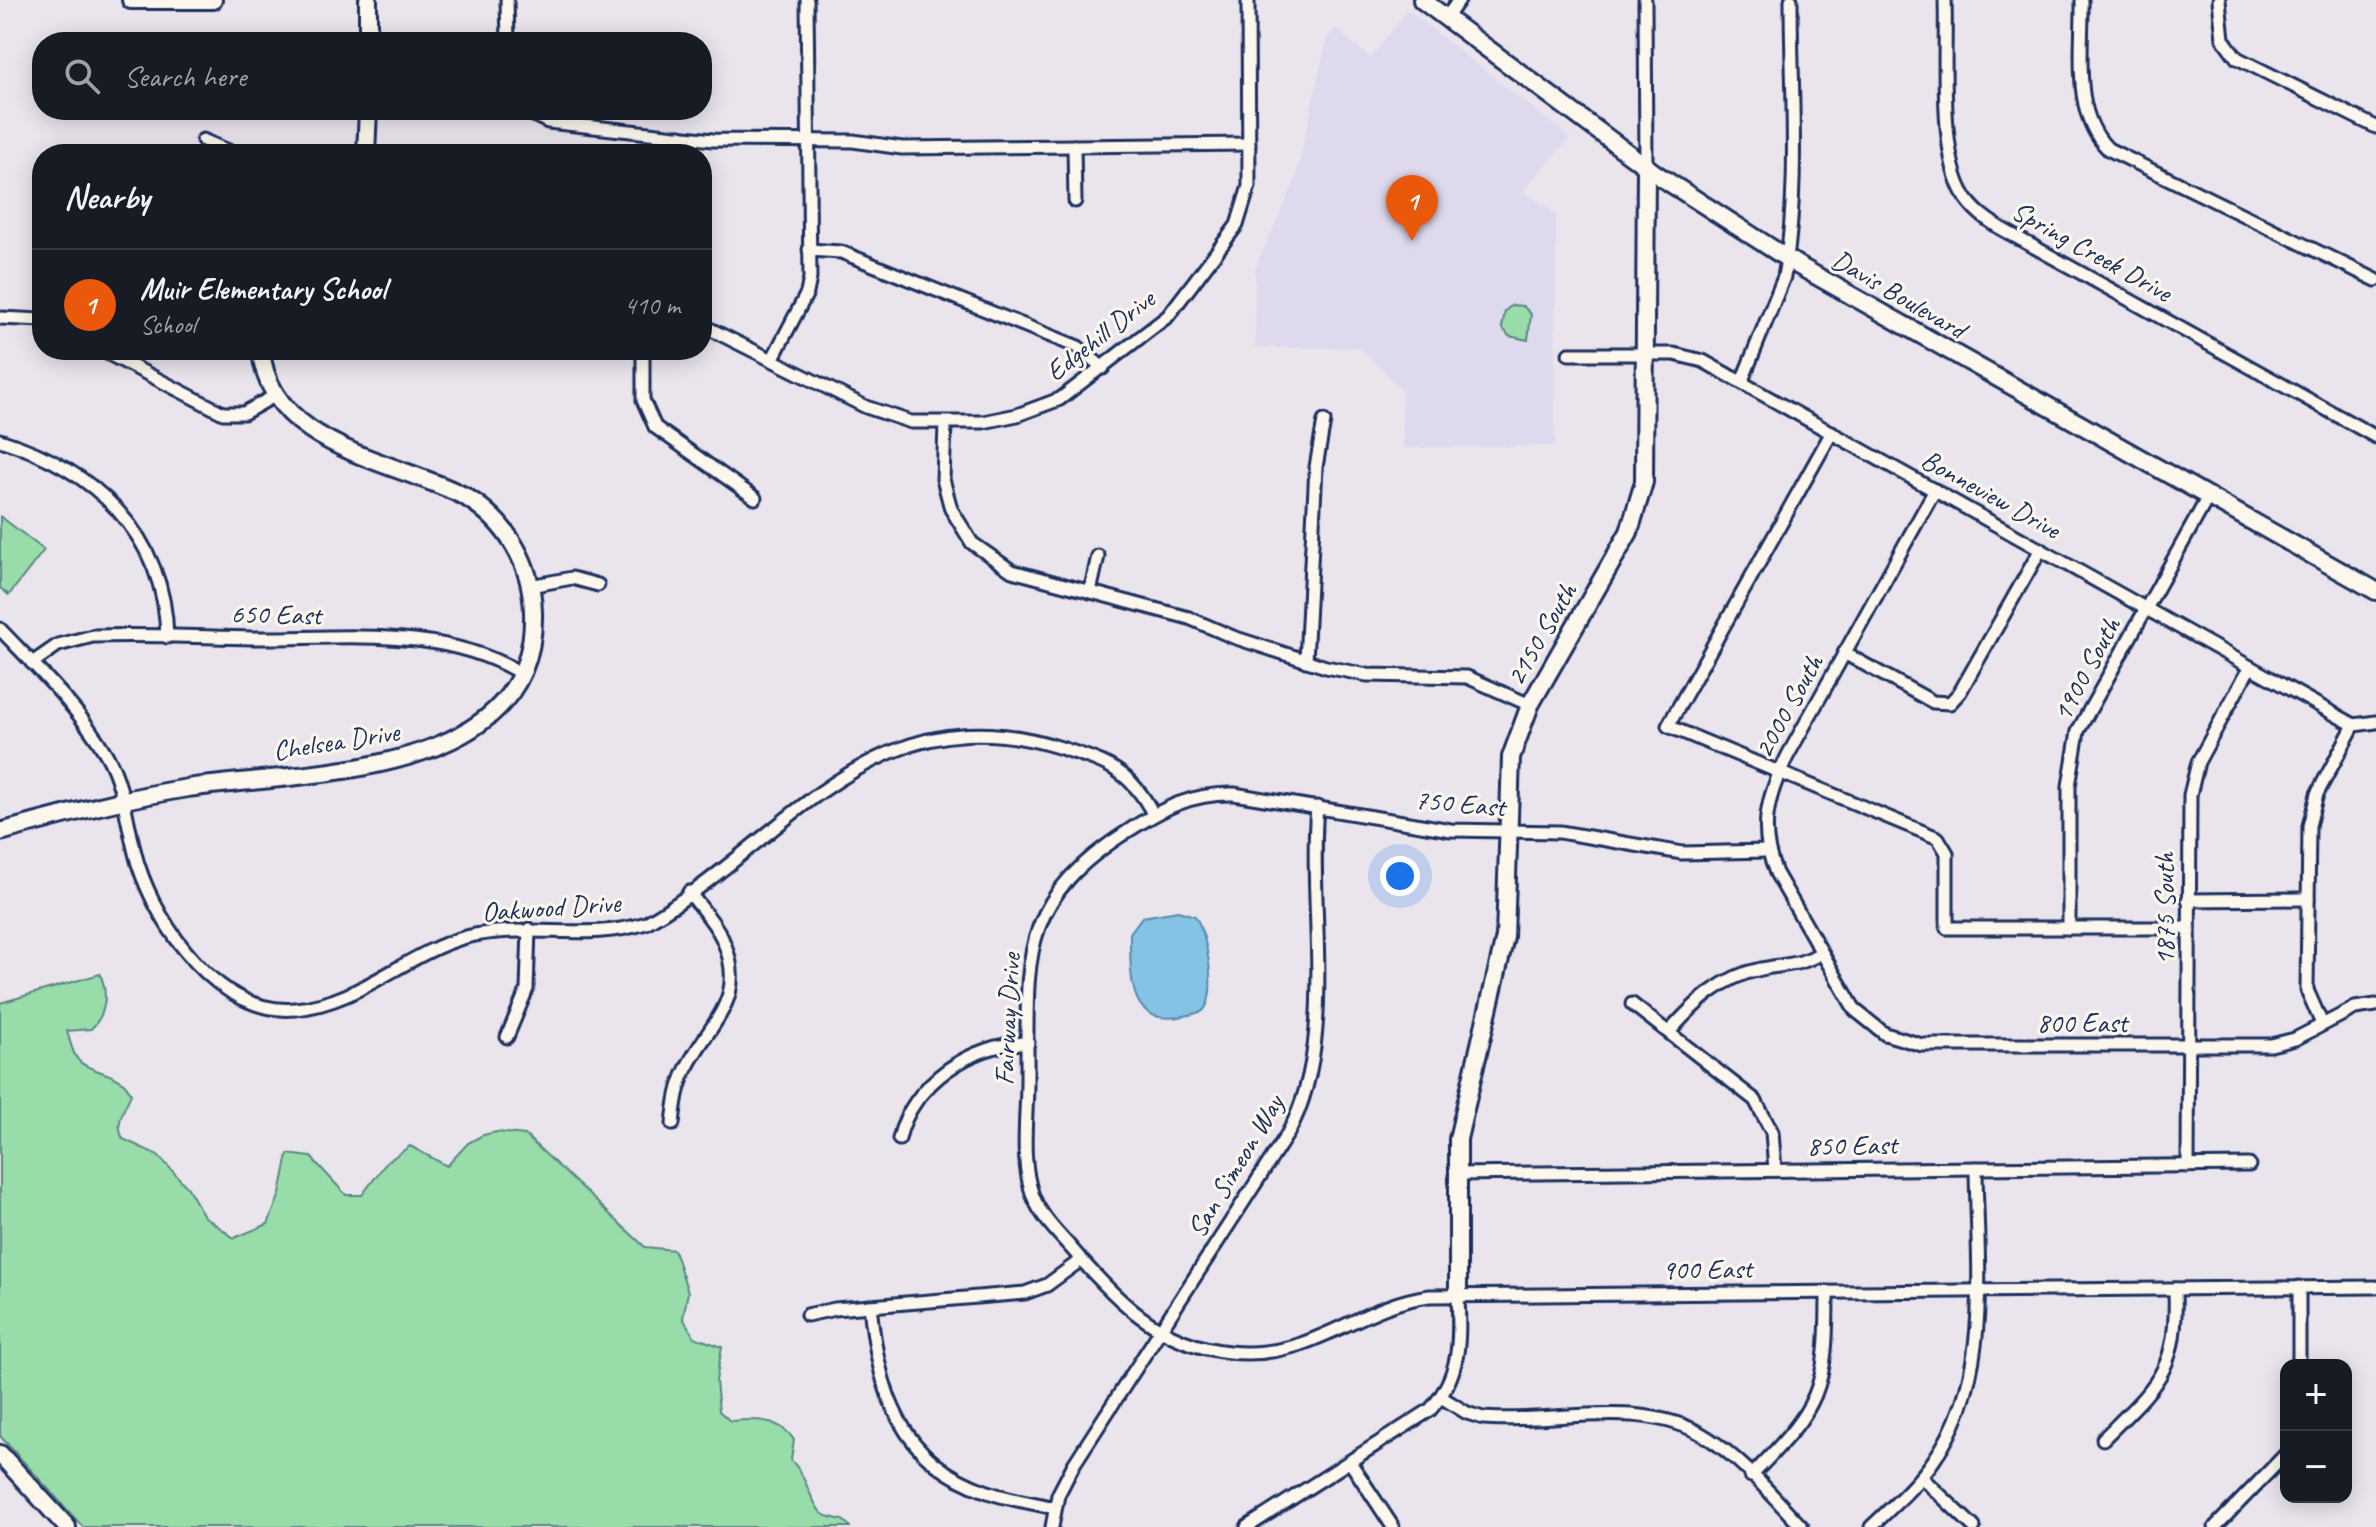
<!DOCTYPE html>
<meta charset="utf-8">
<style>
body{margin:0;font-family:Caveat,sans-serif;background:#242831;color:#f1f3f6}
.controls{position:absolute;right:24px;bottom:24px;display:grid;overflow:hidden;border-radius:16px;box-shadow:0 4px 20px #0003}
.controls button{width:72px;height:72px;display:grid;place-items:center;padding:0;border:0;border-bottom:2px solid #363941;background:#171b24;color:#f1f3f6;font:40px sans-serif}
.you{position:absolute;left:1400px;top:876px;width:28px;height:28px;margin:-20px;border:6px solid #fff;border-radius:50%;background:#1a73e8;box-shadow:0 0 0 12px #1a73e833}
.badge{display:grid;place-items:center;width:52px;height:52px;border-radius:50%;background:#ea580c;color:#fff;font-size:26px;font-weight:700}
.pin{position:absolute;translate:-50% -66px;filter:drop-shadow(0 2px 4px #0008)}
.pin::after{content:'';position:absolute;top:42px;width:28px;height:24px;background:inherit;clip-path:polygon(0 0,100% 0,50% 100%)}
.list{margin:0;padding:0;list-style:none}
h2{display:flex;justify-content:space-between;align-items:center;height:104px;margin:0;padding:0 32px;font-size:34px}
h2 small{font-size:26px;font-weight:400;color:#9ea1a6}
.list li{display:grid;grid-template-columns:52px 1fr auto;gap:24px;align-items:center;box-sizing:border-box;height:112px;padding:0 32px;border-top:2px solid #363941}
.list b{display:block;font-size:30px;white-space:nowrap}
.list p{margin:0;font-size:26px;white-space:nowrap;color:#9ea1a6}
.list em{font-size:26px;font-style:normal;color:#9ea1a6}
.icon{flex:none;width:44px;height:44px;fill:none;stroke:currentColor;stroke-width:2;stroke-linecap:round;stroke-linejoin:round}
.map{position:relative;flex:none;width:2376px;height:1527px;overflow:hidden}
.search{position:absolute;background:#171b24;box-shadow:0 4px 20px #0003;left:32px;top:32px;width:680px;height:88px;display:flex;align-items:center;gap:20px;box-sizing:border-box;padding:0 28px;border-radius:32px;color:#9ea1a6;font-size:30px}
.panel{position:absolute;background:#171b24;box-shadow:0 4px 20px #0003;left:32px;top:144px;width:680px;height:216px;border-radius:32px}
.map>svg:first-child{display:block}
</style>
<div class="map">
<svg width="2376" height="1527" viewBox="0 0 2376 1527">
<rect width="100%" height="100%" fill="#eae5ed"/>
<filter id="ink" filterUnits="userSpaceOnUse"><feTurbulence type="fractalNoise" baseFrequency=".0125" numOctaves="2"/><feDisplacementMap in="SourceGraphic" scale="16" xChannelSelector="R" yChannelSelector="G"/><feConvolveMatrix kernelMatrix="1 2 1 2 8 2 1 2 1" color-interpolation-filters="sRGB"/></filter>
<g filter="url(#ink)">
<path fill="#ded9ed" d="M1408,10L1570,138L1523,191L1556,214L1555,446L1403,448L1402,390L1360,348H1255V268L1295,181L1327,38L1336,28L1370,58Z"/>
<g fill="#97dca9" stroke="#598684" stroke-width="2">
<path d="M1512,305L1523,306L1531,314L1528,340L1509,336L1502,327L1505,311Z"/>
<path d="M0,516L44,550L9,595L0,588Z"/>
<path d="M100,974C108,992 107,1014 91,1029L67,1031C70,1040 72,1054 79,1061C94,1075 122,1071 131,1094C125,1109 114,1122 123,1139L158,1155L188,1188L204,1216L234,1238L268,1224L280,1194L288,1154L311,1157L346,1195H362L387,1162L410,1146L447,1166L468,1143L483,1135L497,1132L525,1135L645,1247L674,1250L688,1292L683,1318L694,1337L722,1347L716,1381L719,1411L730,1421C754,1419 779,1417 794,1440L791,1460C806,1475 807,1493 819,1510C827,1522 843,1514 850,1527H83L0,1436V1003Z"/>
</g>
<path fill="#84c3e4" stroke="#5a88ae" stroke-width="2" d="M1178,911L1195,916C1207,933 1218,995 1203,1011C1131,1035 1130,993 1130,933L1142,917Z"/>
<g fill="none" stroke-linecap="round" stroke-linejoin="round">
<defs>
<g id="street">
<path d="M507,0L508,42"/>
<path d="M1645,0L1646,167"/>
<path d="M1945,0C1947,52 1938,152 1964,195C1973,210 1986,219 2000,228L2376,437"/>
<path d="M2082,0C2083,49 2071,112 2108,149L2376,280"/>
<path d="M2219,0L2223,39L2237,58L2376,127"/>
<path d="M1446,18L1459,0"/>
<path d="M523,110L548,122L713,140L853,141L902,148L1249,144"/>
<path d="M203,140L233,153L364,154"/>
<path d="M1074,146L1075,201"/>
<path d="M678,154L680,136"/>
<path d="M809,250L841,252L1078,347L1103,368"/>
<path d="M0,318L42,320"/>
<path d="M702,325L866,407L911,422H983L1017,415L1060,399L1168,316L1237,225L1249,186L1248,0"/>
<path d="M101,350L223,413H244L276,395"/>
<path d="M643,350V400L655,427L755,498"/>
<path d="M1569,354H1674L1703,361L2354,725L2376,722"/>
<path d="M773,358L807,293L810,278L807,0"/>
<path d="M1742,381L1784,277C1800,187 1791,91 1791,0"/>
<path d="M945,425L943,479L951,509L972,543L1012,571L1189,618L1233,637L1326,667L1367,675L1467,677L1530,705"/>
<path d="M1832,432L1668,726L1938,838L1947,853V928H2188"/>
<path d="M0,440C93,469 165,533 167,637"/>
<path d="M1935,490L1788,755C1767,796 1758,830 1776,873L1855,1010L1885,1034L1922,1045H2271L2295,1039L2355,1008L2376,1005"/>
<path d="M530,586L572,578L598,585"/>
<path d="M1090,592L1098,556"/>
<path d="M0,629C36,667 79,708 106,754C125,786 127,828 138,864C158,927 220,1016 295,1009C361,1003 404,954 466,937C525,922 588,942 646,923C786,842 871,689 1058,747C1104,762 1130,768 1153,814"/>
<path d="M1844,653L1933,702L1950,703L1960,692L2041,549"/>
<path d="M1306,661L1316,467L1324,421"/>
<path d="M32,663L58,645L93,636C146,634 199,637 252,638C340,639 441,625 520,673"/>
<path d="M1767,851L1682,853L1560,832L1451,830L1234,794C1192,793 1163,808 1128,831C1015,903 1028,960 1027,1082C1027,1118 1020,1161 1033,1196C1041,1217 1058,1233 1072,1249C1115,1299 1159,1345 1229,1352C1313,1361 1353,1307 1429,1296L2376,1287"/>
<path d="M2188,900L2308,899"/>
<path d="M2069,928V786L2078,731L2208,497"/>
<path d="M1632,1004L1755,1100L1772,1132L1775,1170"/>
<path d="M2322,1024L2307,990L2309,826L2317,794L2354,725"/>
<path d="M1669,1032C1695,1003 1721,977 1761,969C1784,964 1800,966 1821,953"/>
<path d="M507,1037L527,989L529,929"/>
<path d="M673,1124C675,1104 677,1087 686,1069C709,1022 750,999 722,938C714,921 700,907 689,892"/>
<path d="M899,1139C911,1084 973,1042 1028,1043"/>
<path d="M2188,1166L2190,795L2198,762L2250,667"/>
<path d="M1457,1174L2249,1165"/>
<path d="M2299,1287V1365"/>
<path d="M870,1306C879,1390 898,1462 988,1492C1009,1500 1032,1502 1054,1508"/>
<path d="M807,1315L835,1309L1025,1293L1047,1285L1081,1260"/>
<path d="M1441,1397L1467,1413L1483,1418C1555,1424 1644,1396 1708,1438C1744,1461 1773,1497 1802,1527"/>
<path d="M2103,1439C2158,1384 2178,1371 2175,1289"/>
<path d="M1350,1462L1393,1527"/>
<path d="M1751,1476C1820,1406 1827,1391 1827,1292"/>
<path d="M1921,1477L1974,1527"/>
<path d="M1052,1527L1058,1495L1074,1464L1288,1133C1338,1043 1308,909 1317,807"/>
<path d="M1247,1527L1430,1410C1461,1375 1460,1341 1458,1296"/>
<path d="M1871,1527C1893,1506 1917,1485 1934,1460C1993,1376 1977,1265 1976,1168"/>
<path d="M2215,1527L2286,1454"/>
</g>
<g id="secondary">
<path d="M131,0H213"/>
<path d="M1422,0L1656,174L1799,266L2376,591"/>
<path d="M368,42V0"/>
<path d="M366,154L368,110"/>
<path d="M0,832C63,815 124,798 188,788C301,771 538,781 533,612C532,564 507,522 466,497C396,460 269,448 261,350"/>
<path d="M1458,1296V1139L1505,937L1511,757L1530,705L1629,532L1644,482L1646,167"/>
<path d="M0,1454L67,1527"/>
</g>
</defs>
<use href="#street" stroke="#1b2f5e" stroke-width="17"/>
<use href="#secondary" stroke="#1b2f5e" stroke-width="22"/>
<use href="#street" stroke="#fbf7ec" stroke-width="11"/>
<use href="#secondary" stroke="#fbf7ec" stroke-width="16"/>
</g>
</g>
<g text-anchor="middle" dominant-baseline="central" stroke-width="6" stroke-linejoin="round" paint-order="stroke">
<g font-size="28" fill="#1b2f5e" stroke="#fbf7ec">
<text transform="translate(2092 251) rotate(29)">Spring Creek Drive</text>
<text transform="translate(1899 294) rotate(30)">Davis Boulevard</text>
<text transform="translate(1100 335) rotate(-38)">Edgehill Drive</text>
<text transform="translate(1991 494) rotate(29)">Bonneview Drive</text>
<text transform="translate(276 614) rotate(1)">650 East</text>
<text transform="translate(1541 634) rotate(-60)">2150 South</text>
<text transform="translate(2086 669) rotate(-62)">1900 South</text>
<text transform="translate(1788 706) rotate(-61)">2000 South</text>
<text transform="translate(336 741) rotate(-9)">Chelsea Drive</text>
<text transform="translate(1460 803) rotate(5)">750 East</text>
<text transform="translate(551 907) rotate(-4)">Oakwood Drive</text>
<text transform="translate(2164 909) rotate(-90)">1875 South</text>
<text transform="translate(1007 1019) rotate(-87)">Fairway Drive</text>
<text x="2082" y="1022">800 East</text>
<text transform="translate(1852 1145) rotate(-1)">850 East</text>
<text transform="translate(1235 1166) rotate(-59)">San Simeon Way</text>
<text transform="translate(1707 1269) rotate(-1)">900 East</text>
</g>
</g>
</svg>
<div class="controls">
<button>+</button>
<button>−</button>
</div>
<div class="you"></div>
<div class="pin badge" style="left:1412px;top:241px">1</div>
<div class="search"><svg class="icon" aria-label="search" viewBox="0 0 24 24"><circle cx="10" cy="10" r="6"/><path d="M15 15l6 6"/></svg>Search here</div>
<section class="panel">
<h2>Nearby<small></small></h2>
<ul class="list">
<li><span class="badge">1</span><div><b>Muir Elementary School</b><p>School</p></div><em>410 m</em></li>
</ul>
</section>
</div>
